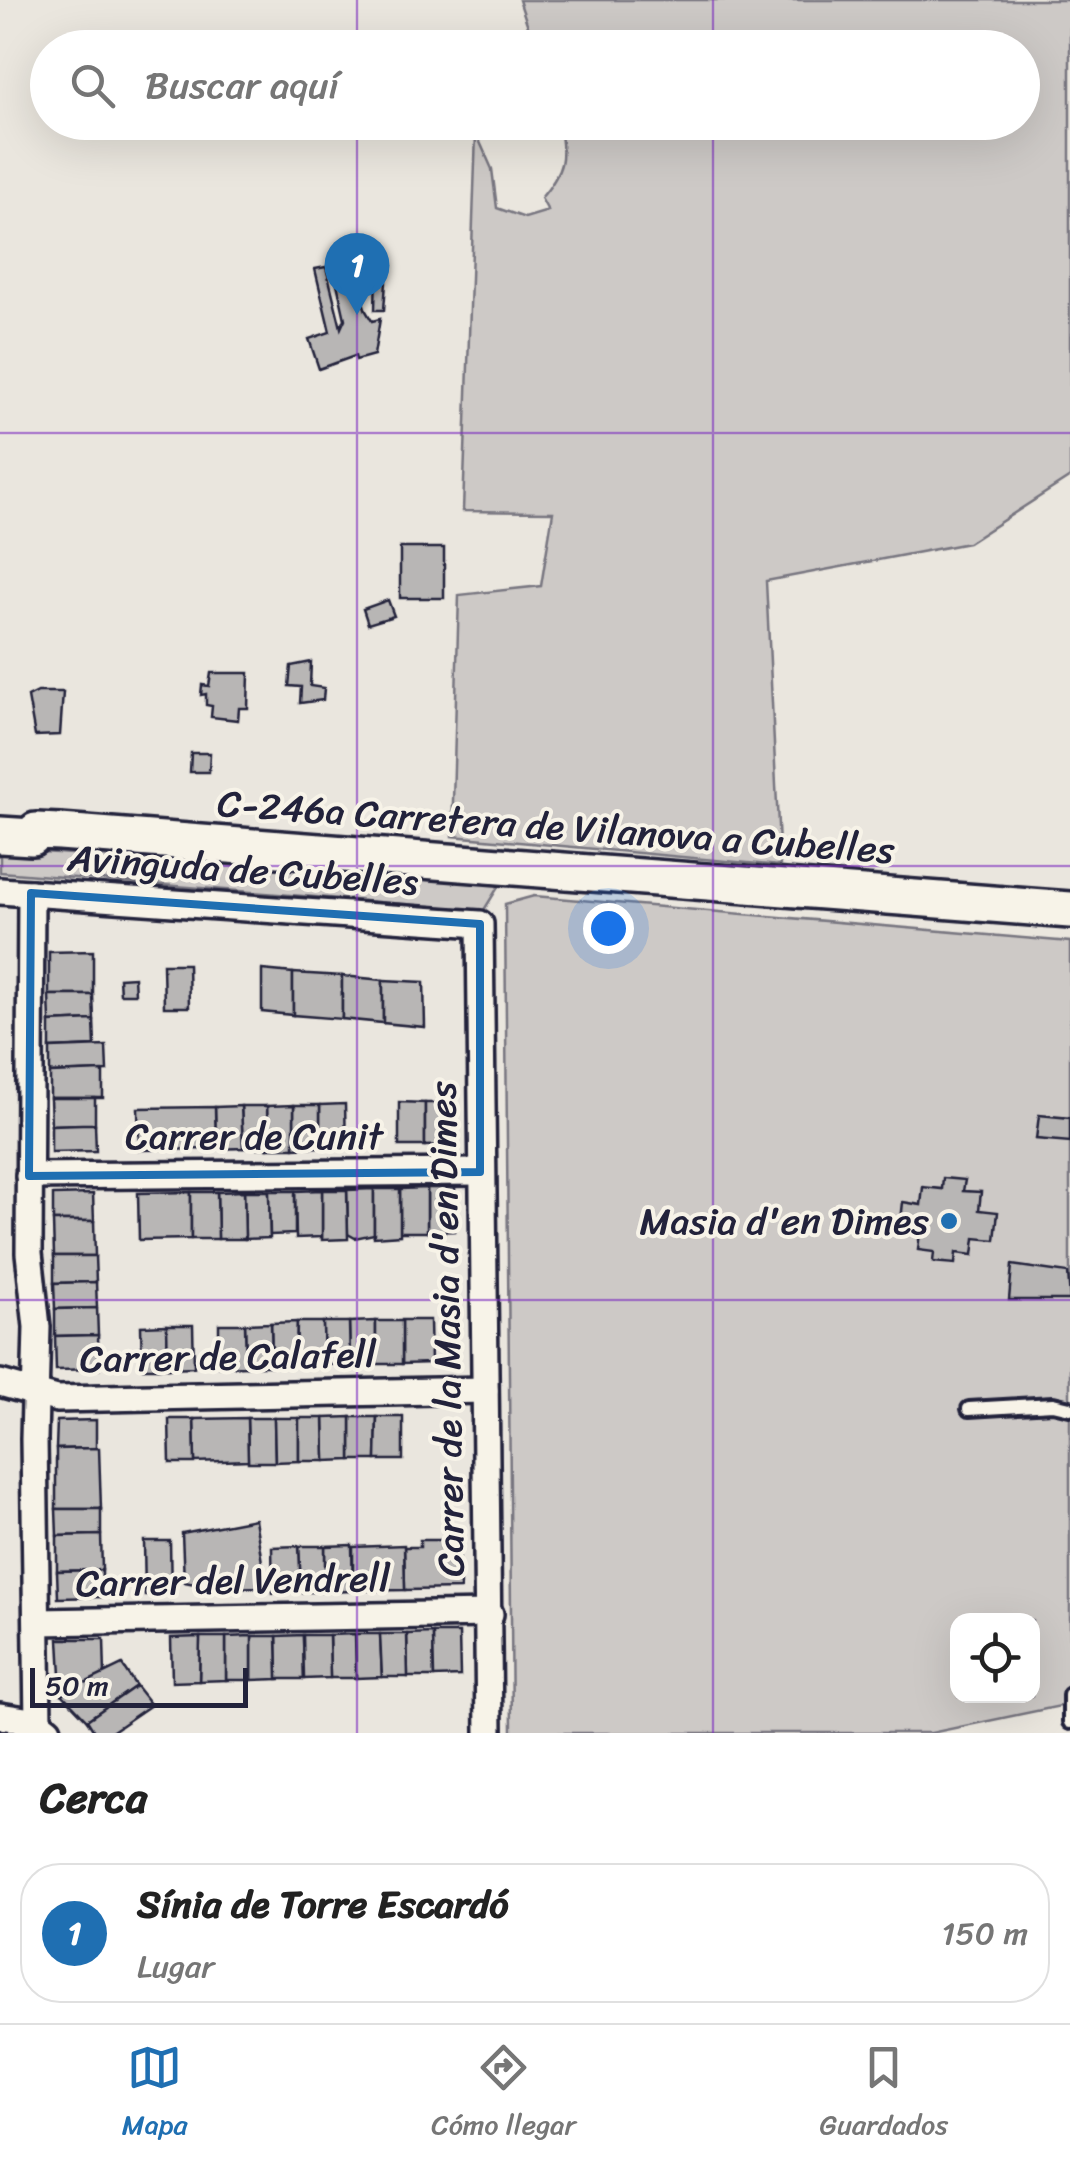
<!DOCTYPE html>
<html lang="es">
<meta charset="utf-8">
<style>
body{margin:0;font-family:Sriracha,sans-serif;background:#f6f6f6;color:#222}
.controls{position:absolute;right:30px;bottom:30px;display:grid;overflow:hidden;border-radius:20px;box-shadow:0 10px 40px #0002}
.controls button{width:90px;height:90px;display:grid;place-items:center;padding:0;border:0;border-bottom:2px solid #e0e0e0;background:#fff;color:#222;font:50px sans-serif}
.scale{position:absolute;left:30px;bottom:25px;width:218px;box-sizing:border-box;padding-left:10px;border:5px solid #22223b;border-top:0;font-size:28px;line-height:35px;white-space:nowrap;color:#22223b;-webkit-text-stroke:8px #f7f3e8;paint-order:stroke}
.you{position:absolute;left:608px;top:928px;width:35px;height:35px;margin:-25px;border:8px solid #fff;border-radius:50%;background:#1a73e8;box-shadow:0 0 0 15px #1a73e833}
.badge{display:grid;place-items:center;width:65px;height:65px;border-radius:50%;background:#1f6fb2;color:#fff;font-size:32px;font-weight:700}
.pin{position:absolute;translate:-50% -82px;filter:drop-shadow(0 2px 5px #0008)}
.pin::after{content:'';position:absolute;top:52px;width:35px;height:30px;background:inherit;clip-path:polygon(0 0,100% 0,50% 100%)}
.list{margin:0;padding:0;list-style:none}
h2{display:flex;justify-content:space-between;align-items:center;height:130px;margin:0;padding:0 40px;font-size:42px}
h2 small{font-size:32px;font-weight:400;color:#767676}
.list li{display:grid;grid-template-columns:65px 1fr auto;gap:30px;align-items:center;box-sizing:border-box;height:140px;margin:0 20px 20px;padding:0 20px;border:2px solid #e0e0e0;border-radius:40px}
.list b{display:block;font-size:38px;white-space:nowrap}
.list p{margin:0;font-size:32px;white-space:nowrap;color:#767676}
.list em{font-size:32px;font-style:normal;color:#767676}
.icon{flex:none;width:55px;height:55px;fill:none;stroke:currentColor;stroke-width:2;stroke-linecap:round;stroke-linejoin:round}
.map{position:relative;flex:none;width:1070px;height:1733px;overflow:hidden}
.search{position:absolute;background:#fff;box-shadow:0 10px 40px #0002;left:30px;right:30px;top:30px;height:110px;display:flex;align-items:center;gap:25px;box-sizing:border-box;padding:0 35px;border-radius:55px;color:#767676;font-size:38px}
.sheet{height:290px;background:#fff}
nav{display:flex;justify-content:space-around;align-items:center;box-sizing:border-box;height:140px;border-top:2px solid #e0e0e0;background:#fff;font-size:28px;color:#767676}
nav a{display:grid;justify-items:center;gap:5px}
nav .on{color:#1f6fb2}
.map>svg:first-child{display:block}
</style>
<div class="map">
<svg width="1070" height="1733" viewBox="0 0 1070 1733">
<rect width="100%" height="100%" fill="#eae6de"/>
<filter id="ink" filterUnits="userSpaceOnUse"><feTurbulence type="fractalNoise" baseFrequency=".01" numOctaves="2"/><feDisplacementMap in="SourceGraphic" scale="20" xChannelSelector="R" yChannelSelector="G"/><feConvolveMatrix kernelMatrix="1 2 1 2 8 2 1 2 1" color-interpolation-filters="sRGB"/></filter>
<g filter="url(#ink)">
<g fill="#cdc9c6" stroke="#787680" stroke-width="2.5" fill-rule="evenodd">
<path d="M519,0H1070V477L968,543L766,581L780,866L452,836L459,595L541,586L553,512L463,511L476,133L492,169L497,208L525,218L548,211L541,198C564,171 566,157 559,123L1022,122V48L535,47Z"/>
<path d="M0,849L500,884L484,910H479L0,872Z"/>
<path d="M534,896L1070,942V1704L931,1733H512L505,904ZM958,1620H1032V1696H958Z"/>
</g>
<g fill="#b8b6b5" stroke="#22223b" stroke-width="2.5">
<path d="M381,257L382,267L387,268L384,310H375L376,269H343V259Z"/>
<path d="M326,267L341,328L345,319L336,279L354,274L366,311L372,321L380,319L374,355L356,360L355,356L319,369L309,339L330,332L315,269Z"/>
<rect x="400" y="548" width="44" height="50"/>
<path d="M388,600L394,616L368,624L363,609Z"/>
<path d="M311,662L310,686L324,688L323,700L300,703L301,687L289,686L291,666Z"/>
<path d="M211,673H249L248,708H239L238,720L211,717L212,706L206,705V694L201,695L202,685L209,686Z"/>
<path d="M38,692H63L60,735L35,736L28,697Z"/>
<path d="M191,753H210L209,772H190Z"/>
<path d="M93,951V995H49V952Z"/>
<path d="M163,964H188L189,1007H164Z"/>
<path d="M262,970L293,973V1015L262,1012Z"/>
<path d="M293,973L342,976V1019L293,1015Z"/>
<path d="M342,976L383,980V1023L342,1019Z"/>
<path d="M134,977L135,994H120L119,978Z"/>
<path d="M383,980L424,982L425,1027L383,1023Z"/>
<path d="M49,995H93L94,1020L50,1022Z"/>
<path d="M94,1020L95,1046L50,1048V1022Z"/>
<path d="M106,1046L107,1071L50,1073V1048Z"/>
<path d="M103,1071V1098H50V1073Z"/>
<path d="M50,1098H95V1124L51,1125Z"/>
<path d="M399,1102L425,1103V1146H399Z"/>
<path d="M425,1103H452L453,1145L425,1146Z"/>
<path d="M345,1104L346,1147H320V1105Z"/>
<path d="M294,1105H320V1147L294,1148Z"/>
<path d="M294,1105V1148H268L267,1106Z"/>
<path d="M241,1106H267L268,1148H243Z"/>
<path d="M241,1106L243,1148L216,1149L215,1107Z"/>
<path d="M215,1107L216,1149L139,1150L138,1108Z"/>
<path d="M1039,1115L1070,1118V1142L1036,1139Z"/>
<path d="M82,1124H95L96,1151L51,1152V1125Z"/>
<path d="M943,1178L965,1180L963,1191L981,1192L979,1210L998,1212L995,1240L975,1238L973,1255L956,1253L955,1264L933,1262L934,1252L918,1250L920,1232L900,1230L903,1202L921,1205L923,1187L942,1189Z"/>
<path d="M427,1188H455V1231L427,1232Z"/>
<path d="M427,1188V1232H400V1189Z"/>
<path d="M374,1189V1234L355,1238L348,1234L347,1190Z"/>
<path d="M374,1189H400V1235L374,1237Z"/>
<path d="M322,1190H347L348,1239L322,1240Z"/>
<path d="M322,1190V1237L296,1238L295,1191Z"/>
<path d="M244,1191H269L270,1238L245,1239Z"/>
<path d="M244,1191L245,1239H218L217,1192Z"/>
<path d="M269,1191H295V1234L270,1235Z"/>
<path d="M191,1192V1239L139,1240L138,1193Z"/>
<path d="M191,1192H217L218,1239H191Z"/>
<path d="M93,1194L94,1221H53V1195Z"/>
<path d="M53,1221H94L95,1256H54Z"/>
<path d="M54,1256H95L96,1282L54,1283Z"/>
<path d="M1012,1265L1068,1273L1070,1300H1009Z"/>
<path d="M96,1282L97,1308L55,1309L54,1283Z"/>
<path d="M97,1308L98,1335L55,1336V1309Z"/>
<path d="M402,1320H430L431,1363L402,1364Z"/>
<path d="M376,1321V1364H350L349,1322Z"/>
<rect x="376" y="1321" width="26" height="43"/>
<path d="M297,1322L296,1365L272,1366L271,1323Z"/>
<path d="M297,1322H323L324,1365H296Z"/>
<path d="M323,1322H349L350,1364L324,1365Z"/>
<path d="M271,1323L272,1366H246L245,1324Z"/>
<path d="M219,1324H245L246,1366L219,1367Z"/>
<path d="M167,1325L168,1368H142L141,1326Z"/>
<path d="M167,1325H193L194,1367L168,1368Z"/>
<path d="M98,1335L99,1369L56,1370L55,1336Z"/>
<path d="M351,1417H377L376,1460H351Z"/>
<path d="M351,1417V1460L325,1461L324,1418Z"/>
<path d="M377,1417H403V1460H376Z"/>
<path d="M247,1418H274L275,1462H248Z"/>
<path d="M247,1418L248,1460L195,1462L194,1419Z"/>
<path d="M274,1418H299V1461L275,1462Z"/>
<path d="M299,1418H324L325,1461H299Z"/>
<path d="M169,1419H194L195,1463H170Z"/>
<path d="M96,1420V1448L56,1449L57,1421Z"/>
<path d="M99,1448L101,1509H56V1449Z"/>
<path d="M56,1509H101V1535L57,1536Z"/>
<path d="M255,1519L266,1587L216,1588L184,1582L182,1533Z"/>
<path d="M101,1535L102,1570L57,1571V1536Z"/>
<path d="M420,1540H441V1547L459,1546L460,1589L405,1590L404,1547H420Z"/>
<path d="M144,1541H170L171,1595L145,1596Z"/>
<path d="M352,1545L353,1591L325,1592V1546Z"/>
<path d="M404,1545L405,1590L353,1591V1547Z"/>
<path d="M299,1546H325V1592H301Z"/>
<path d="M299,1546L301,1592L273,1593L272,1547Z"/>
<path d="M102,1570V1597L58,1598L57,1571Z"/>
<path d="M433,1633L434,1677H408L407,1634Z"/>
<path d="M433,1633H459L460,1676L434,1677Z"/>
<path d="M355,1634H380L382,1677L356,1678Z"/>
<path d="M355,1634L356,1678H330L329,1635Z"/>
<path d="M380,1634H407L408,1677H382Z"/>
<path d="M303,1635L304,1679H278L277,1636Z"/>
<path d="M303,1635H329L330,1678L304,1679Z"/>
<path d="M252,1636H277L278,1679L252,1680Z"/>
<path d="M252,1636V1680H226V1637Z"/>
<path d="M200,1637H226V1680L199,1681Z"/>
<path d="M200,1637L199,1681L172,1682L171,1638Z"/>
<path d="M59,1639H104L105,1675L62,1694Z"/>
<path d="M122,1665L136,1686L87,1720L62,1694Z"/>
<path d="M136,1686L151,1705L110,1733H95L87,1720Z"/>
</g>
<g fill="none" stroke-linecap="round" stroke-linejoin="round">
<defs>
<g id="lane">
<path d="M969,1409L1053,1404L1070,1408"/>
<path d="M1070,1695V1722"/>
</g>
<g id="street">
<path d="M0,891L480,924L489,1733"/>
<path d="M31,893L29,1253L37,1327L34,1439L38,1722"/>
<path d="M29,1176L480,1172"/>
<path d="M0,1383L57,1399L485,1390"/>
<path d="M38,1622L490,1614"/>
<path d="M0,1716L38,1722L48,1730"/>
</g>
<path id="secondary" d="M0,835L32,837L36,831L60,832L1070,910"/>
</defs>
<use href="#lane" stroke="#22223b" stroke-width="20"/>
<use href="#street" stroke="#22223b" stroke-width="32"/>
<use href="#secondary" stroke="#22223b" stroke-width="42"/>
<use href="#lane" stroke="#f7f3e8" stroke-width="12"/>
<use href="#street" stroke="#f7f3e8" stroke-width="25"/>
<use href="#secondary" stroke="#f7f3e8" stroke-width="35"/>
</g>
</g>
<path fill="none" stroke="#1f6fb2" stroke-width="8" stroke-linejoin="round" d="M31,893L480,924V1172L29,1176Z"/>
<path fill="none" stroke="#7b2cbf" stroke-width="2.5" stroke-opacity="0.55" d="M357,0V48M713,0V48M357,122V1733M713,122V1733M0,433H1070M0,866H1070M0,1300H1070"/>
<circle fill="#1f6fb2" stroke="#f7f3e8" stroke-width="4" cx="949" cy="1221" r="10"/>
<g text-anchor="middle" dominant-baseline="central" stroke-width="8" stroke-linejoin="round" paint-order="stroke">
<g font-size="38" fill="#22223b" stroke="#f7f3e8">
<text transform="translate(556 827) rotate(4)">C-246a Carretera de Vilanova a Cubelles</text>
<text transform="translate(243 870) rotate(4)">Avinguda de Cubelles</text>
<text x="254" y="1136">Carrer de Cunit</text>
<text transform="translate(447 1329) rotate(-91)">Carrer de la Masia d'en Dimes</text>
<text transform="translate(228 1357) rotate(-1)">Carrer de Calafell</text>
<text transform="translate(233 1581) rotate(-1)">Carrer del Vendrell</text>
</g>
<g font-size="38" fill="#22223b" stroke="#f7f3e8" text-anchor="end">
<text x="929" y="1221">Masia d'en Dimes</text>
</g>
</g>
</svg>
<div class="controls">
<button><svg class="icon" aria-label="locate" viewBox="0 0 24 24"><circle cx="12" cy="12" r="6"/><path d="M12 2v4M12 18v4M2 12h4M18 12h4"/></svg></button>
</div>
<div class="scale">50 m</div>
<div class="you"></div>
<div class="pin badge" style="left:357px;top:315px">1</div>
<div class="search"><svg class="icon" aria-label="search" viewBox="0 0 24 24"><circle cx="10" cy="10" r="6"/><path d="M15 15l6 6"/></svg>Buscar aquí</div>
</div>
<section class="sheet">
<h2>Cerca<small></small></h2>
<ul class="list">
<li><span class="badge">1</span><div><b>Sínia de Torre Escardó</b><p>Lugar</p></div><em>150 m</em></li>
</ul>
</section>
<nav>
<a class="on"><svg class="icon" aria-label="map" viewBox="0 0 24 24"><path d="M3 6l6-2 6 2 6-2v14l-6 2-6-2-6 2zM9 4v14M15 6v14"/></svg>Mapa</a>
<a><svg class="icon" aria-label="directions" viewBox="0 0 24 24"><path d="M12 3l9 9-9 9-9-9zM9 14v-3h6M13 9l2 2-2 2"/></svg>Cómo llegar</a>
<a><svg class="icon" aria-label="saved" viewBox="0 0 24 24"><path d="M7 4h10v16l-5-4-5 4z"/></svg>Guardados</a>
</nav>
